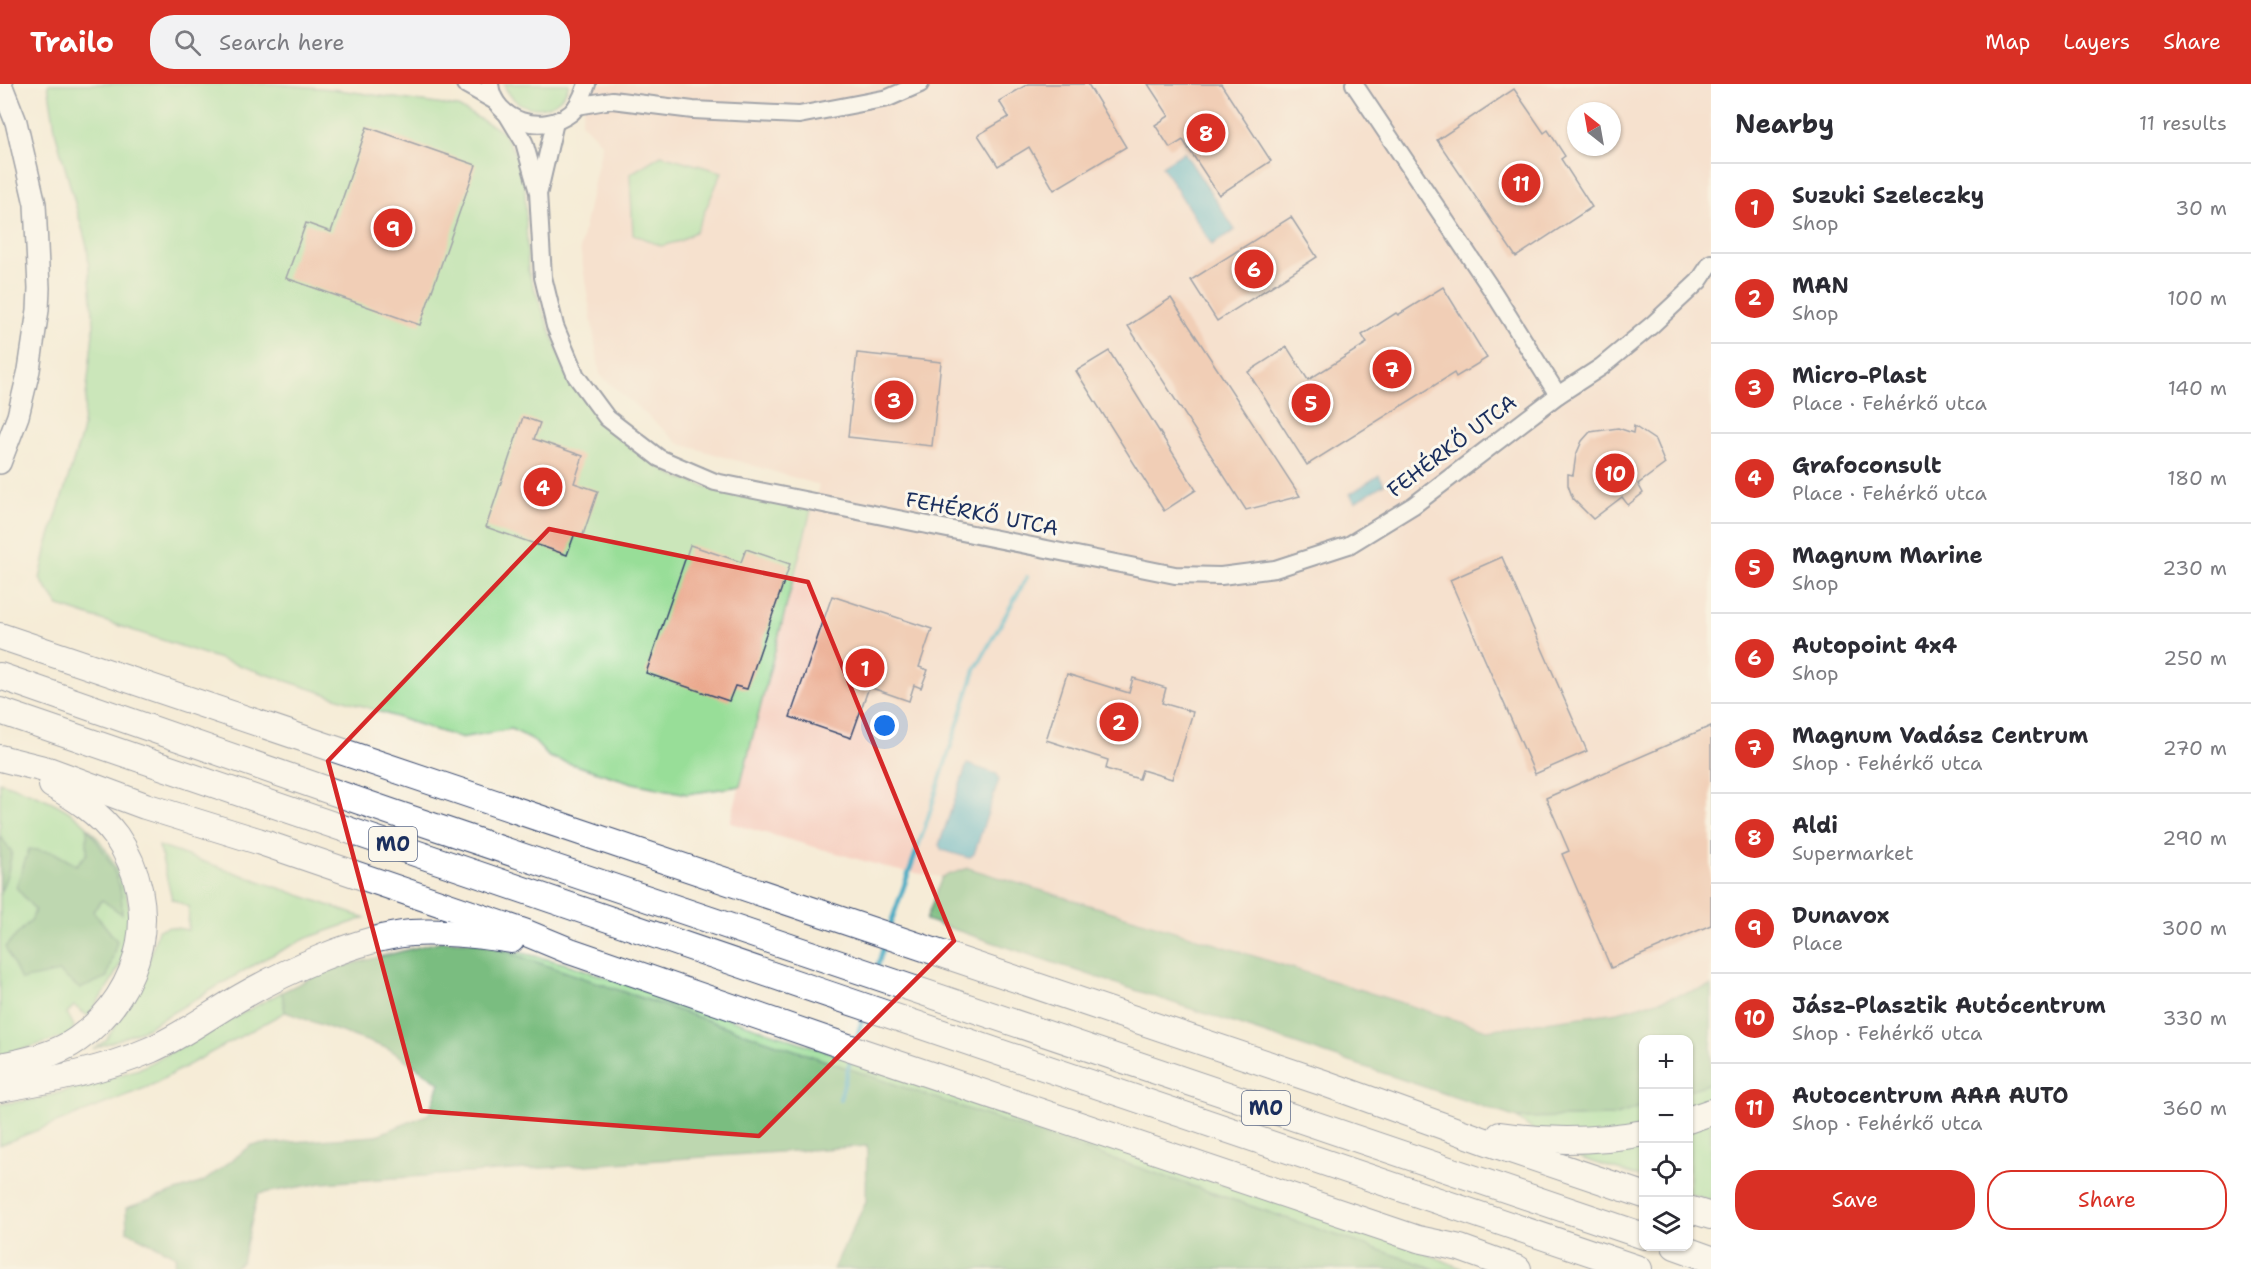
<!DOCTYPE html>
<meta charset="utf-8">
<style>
body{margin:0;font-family:"Shantell Sans",sans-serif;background:#f2f2f3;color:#2b2b33}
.controls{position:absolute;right:18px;bottom:18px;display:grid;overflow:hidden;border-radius:12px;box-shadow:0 2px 4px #0004}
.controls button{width:54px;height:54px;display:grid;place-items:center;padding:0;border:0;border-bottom:2px solid #e1e1e2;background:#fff;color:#2b2b33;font:30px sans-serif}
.compass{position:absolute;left:1567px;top:18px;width:54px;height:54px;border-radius:50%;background:#fff;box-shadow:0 2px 4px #0004;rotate:329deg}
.you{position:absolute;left:885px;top:642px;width:21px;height:21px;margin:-15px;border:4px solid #fff;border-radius:50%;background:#1a73e8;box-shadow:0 0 0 9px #1a73e833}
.badge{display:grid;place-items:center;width:39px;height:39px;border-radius:50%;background:#d93025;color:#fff;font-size:20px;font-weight:700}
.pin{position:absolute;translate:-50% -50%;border:3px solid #fff;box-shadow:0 2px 6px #0006}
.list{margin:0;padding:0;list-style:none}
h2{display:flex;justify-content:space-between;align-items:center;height:78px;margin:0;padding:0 24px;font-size:26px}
h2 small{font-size:20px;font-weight:400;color:#7c7c81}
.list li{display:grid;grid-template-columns:39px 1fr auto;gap:18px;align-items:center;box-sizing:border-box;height:90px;padding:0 24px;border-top:2px solid #e1e1e2}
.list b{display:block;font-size:22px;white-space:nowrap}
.list p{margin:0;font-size:20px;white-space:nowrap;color:#7c7c81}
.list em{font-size:20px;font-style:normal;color:#7c7c81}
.actions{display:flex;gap:12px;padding:18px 24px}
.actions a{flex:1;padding:14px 0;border:2px solid #d93025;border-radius:24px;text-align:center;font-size:21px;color:#d93025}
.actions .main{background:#d93025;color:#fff}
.icon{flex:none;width:33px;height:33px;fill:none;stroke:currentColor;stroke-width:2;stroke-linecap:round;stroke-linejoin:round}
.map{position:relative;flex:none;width:1711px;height:1185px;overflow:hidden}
header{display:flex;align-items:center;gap:36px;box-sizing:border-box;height:84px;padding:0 30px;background:#d93025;color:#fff}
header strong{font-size:28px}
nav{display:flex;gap:33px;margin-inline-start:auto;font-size:21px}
.search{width:420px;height:54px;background:#f2f2f3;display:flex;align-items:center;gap:15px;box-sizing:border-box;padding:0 21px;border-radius:24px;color:#7c7c81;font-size:22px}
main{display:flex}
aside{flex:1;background:#fff}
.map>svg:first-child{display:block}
</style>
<header>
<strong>Trailo</strong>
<div class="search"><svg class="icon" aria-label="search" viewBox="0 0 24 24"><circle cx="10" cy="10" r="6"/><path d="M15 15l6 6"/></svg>Search here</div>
<nav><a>Map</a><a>Layers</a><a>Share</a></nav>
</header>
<main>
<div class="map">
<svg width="1711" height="1185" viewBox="0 0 1711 1185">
<rect width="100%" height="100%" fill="#fbf7ec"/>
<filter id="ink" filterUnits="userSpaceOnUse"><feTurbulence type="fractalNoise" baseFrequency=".0167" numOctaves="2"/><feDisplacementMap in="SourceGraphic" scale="12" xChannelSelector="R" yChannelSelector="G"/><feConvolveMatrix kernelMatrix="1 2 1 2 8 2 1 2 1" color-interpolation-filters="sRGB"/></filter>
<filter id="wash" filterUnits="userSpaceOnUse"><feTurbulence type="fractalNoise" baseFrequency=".008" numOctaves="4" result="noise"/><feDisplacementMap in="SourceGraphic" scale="24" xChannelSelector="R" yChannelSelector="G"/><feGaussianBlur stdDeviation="1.35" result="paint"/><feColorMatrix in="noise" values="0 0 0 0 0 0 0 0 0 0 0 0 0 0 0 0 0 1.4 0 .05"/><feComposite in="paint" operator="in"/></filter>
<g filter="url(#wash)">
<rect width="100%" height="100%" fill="#f6ecd7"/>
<path fill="#f6d2c3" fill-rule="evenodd" d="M589,0H824L866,2L873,0H1711V902L1618,928L1487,946L1197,854L968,784L942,793L896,786L730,739L819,401L680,360L600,291L580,164L602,60L581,38ZM1576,27H1612V63H1576Z"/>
<g fill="#98de98" stroke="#5a867b" stroke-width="1.5">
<path d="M48,0H274L332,5L458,23L502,47L524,85L528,187L567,291L623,357L673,392L733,411L811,426L740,702L687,710L633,699L549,673L532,655L511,645L460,654L59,522L40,495L47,462L82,349L94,240L87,162L56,51Z"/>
<path d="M504,0H569C559,32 515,32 504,0Z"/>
<path d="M661,71L722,88L696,147L680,157L661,162L633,150L630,90Z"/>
<path d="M0,698C60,718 94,732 120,793C127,809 133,837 129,855C122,884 105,908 88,932L74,922L67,929L74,942L71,951L0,972Z"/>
<path d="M159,762L365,834L307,854L262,876L143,946L93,965L106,956L141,903L158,846L170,843L188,846L189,823L172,815Z"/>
<path d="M478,858L567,880L1416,1165L1463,1185H1435Z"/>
<path d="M282,908L285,928L150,1002L0,1061V1020L38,1015L139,985Z"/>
<path d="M1711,999V1117L1689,1109L1688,1006Z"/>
<path d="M1643,1022V1094L1562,1068L1517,1034L1613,1032Z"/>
</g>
<g fill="#7abd80" stroke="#4a766f" stroke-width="1.5">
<path d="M87,743C107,771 124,795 122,830L102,816L93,827L117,857L107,893L80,905L59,888L21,896L5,863L32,835L35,826L16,803L29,765L53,768L76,781L87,770Z"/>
<path d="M0,752L12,768L8,788L0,810Z"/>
<path d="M968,784L1197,854L1487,946L1618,928L1711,902V999L1689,1006L1688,956H1644L1643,1022L1613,1032L1517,1034L926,836L942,793Z"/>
<path d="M442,857L478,858L1435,1185H833L866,1118L867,1062L322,1099L258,1110L242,1178L231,1185H173L176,1172L127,1147L126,1124L203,1098L252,1061L375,1052L429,1030L440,999L389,965L285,928L282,908L328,886Z"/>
</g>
<g fill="#44abc4" stroke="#306d91" stroke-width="1.5">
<path d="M1184,68L1235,146L1212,161L1162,82Z"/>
<path d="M1379,391L1384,400L1355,418L1350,410Z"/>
<path d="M967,680L997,690L999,696L974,770L969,774L942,766L939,761Z"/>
</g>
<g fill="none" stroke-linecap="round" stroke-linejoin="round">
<g stroke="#44abc4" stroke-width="4.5">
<path d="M889,844L924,746L975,586L1027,493"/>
<path d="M877,884L885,858"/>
<path d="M856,956L864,930"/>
<path d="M840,1015L851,973"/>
</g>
</g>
<g id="blocks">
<g fill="#eba98e">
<path d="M1028,0H1088L1126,63L1054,106L1029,63L998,82L978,51L1009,33L999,17Z"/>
<path d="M1148,0H1221L1271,77L1219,111L1183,56L1170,64L1155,41L1169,32Z"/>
<path d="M1514,5L1544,49L1548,46L1565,72L1561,75L1592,123L1516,173L1437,56Z"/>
<path d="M367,43L476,81L420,241L286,194L306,139L331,148Z"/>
<path d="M1291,133L1317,173L1217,237L1191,196Z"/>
<path d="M1443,203L1487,274L1456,293L1454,289L1307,381L1248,288L1287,263L1308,296L1367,259L1362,251L1396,229L1398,231Z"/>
<path d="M1171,214L1300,412L1246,426L1128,242Z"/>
<path d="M1109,267L1196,406L1164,427L1076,287Z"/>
<path d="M857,269L941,278L932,362L848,353Z"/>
<path d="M523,333L540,339L534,355L583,372L574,399L598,407L583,451L575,449L567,471L486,443Z"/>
<path d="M1634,342L1655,356L1665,380L1638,400L1643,409L1628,421L1622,413L1593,435L1573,415L1568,401V390L1573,391L1576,371L1582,357L1590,348L1618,344L1633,349Z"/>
<path d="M690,461L741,478L746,465L790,480L747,605L735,602L729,617L646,589Z"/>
<path d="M1502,473L1587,667L1535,690L1450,496Z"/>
<path d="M832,512L932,545L919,583L928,586L921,604L914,601L909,617L869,603L851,654L790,633Z"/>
<path d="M1067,590L1129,609L1133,594L1166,604L1162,619L1193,628L1172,695L1142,686L1139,695L1106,685L1108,676L1046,656Z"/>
<path d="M1711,642V841L1611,884L1562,770L1569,767L1546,714Z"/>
</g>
</g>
</g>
<g filter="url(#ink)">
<use href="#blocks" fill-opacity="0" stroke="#3c4b70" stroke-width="1.5"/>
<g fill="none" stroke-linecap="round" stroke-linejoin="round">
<defs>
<g id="minor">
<path d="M465,0L495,17"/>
<path d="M490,0C494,38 543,51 571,29C579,22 583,10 587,0"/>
<path d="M1354,0L1494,209L1558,311"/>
<path d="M577,22L612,16L693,26L799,31L888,14L920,0"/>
<path d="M507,30L524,58L538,108L543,193L555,242L576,292L607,334L659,374L715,398L1175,491L1221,492L1275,485L1349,461L1414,421L1558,311L1601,283L1652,241L1699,197L1711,179"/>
<path d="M539,107L555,38"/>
</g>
<path id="major" d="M0,379L18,332L29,286L38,226L39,204L35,120L16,38L1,0"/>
<g id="highway">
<path d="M0,552L1324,999L1496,1061L1644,1111"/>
<path d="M0,592L391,728L1644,1152"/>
<path d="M0,627C546,815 1092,1000 1639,1185"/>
<path d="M0,674L48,686L145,722L258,757L524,848L570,867L833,958L1418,1155L1460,1164L1518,1185"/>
<path d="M0,982C26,977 56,971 78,955C144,908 163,820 116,752C99,729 76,714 52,701"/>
<path d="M0,1005C51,996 102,987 150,966C182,952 211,930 241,913C286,887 358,854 411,849C444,847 479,851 511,856"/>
<path d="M1688,1036L1711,1028"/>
<path d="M1500,1051C1548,1058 1595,1058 1644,1049"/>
<path d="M1688,1125L1711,1132"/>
<path d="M1675,1162L1711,1175"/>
</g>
</defs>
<use href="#minor" stroke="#3c4b70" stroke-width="20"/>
<use href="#major" stroke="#3c4b70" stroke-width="24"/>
<use href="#highway" stroke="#3c4b70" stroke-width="28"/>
<use href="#minor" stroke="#fff" stroke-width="16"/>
<use href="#major" stroke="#fff" stroke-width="21"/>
<use href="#highway" stroke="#fff" stroke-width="26"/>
</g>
</g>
<path d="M0 0H1711V1185H0ZM549,445L808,498L954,857L759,1052L421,1027L328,677Z" fill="#f6ecd7" fill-opacity=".55" fill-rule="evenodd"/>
<path fill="none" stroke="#d62828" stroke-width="4.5" stroke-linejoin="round" d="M549,445L808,498L954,857L759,1052L421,1027L328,677Z"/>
<g text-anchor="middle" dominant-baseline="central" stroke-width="6" stroke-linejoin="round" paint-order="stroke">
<g fill="#fbf7ec" stroke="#5e6b89" stroke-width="1.5">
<rect x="369" y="743" width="48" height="34" rx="4.5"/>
<rect x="1242" y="1007" width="48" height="34" rx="4.5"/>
</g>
<g font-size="20" font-weight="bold" fill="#1b2f5e">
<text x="393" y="760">M0</text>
<text x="1266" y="1024">M0</text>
</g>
<g font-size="21" fill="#1b2f5e" stroke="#fbf7ec">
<text transform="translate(1452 362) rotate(-37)">FEHÉRKŐ UTCA</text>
<text transform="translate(982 430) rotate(11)">FEHÉRKŐ UTCA</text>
</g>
</g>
</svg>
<div class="controls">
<button>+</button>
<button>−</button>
<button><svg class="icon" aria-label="locate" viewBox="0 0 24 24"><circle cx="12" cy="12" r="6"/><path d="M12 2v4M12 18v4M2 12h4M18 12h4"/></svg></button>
<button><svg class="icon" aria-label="layers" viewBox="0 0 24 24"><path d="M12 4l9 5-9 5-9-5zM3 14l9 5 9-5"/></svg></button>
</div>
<svg class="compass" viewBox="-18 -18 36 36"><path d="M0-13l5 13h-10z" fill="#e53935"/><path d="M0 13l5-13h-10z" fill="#7c7c81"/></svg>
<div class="you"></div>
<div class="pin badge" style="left:865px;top:584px">1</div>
<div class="pin badge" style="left:1119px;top:638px">2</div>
<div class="pin badge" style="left:894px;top:316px">3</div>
<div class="pin badge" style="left:543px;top:403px">4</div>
<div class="pin badge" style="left:1311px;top:319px">5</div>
<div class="pin badge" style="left:1254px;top:185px">6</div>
<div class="pin badge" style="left:1392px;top:285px">7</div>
<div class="pin badge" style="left:1206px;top:49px">8</div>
<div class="pin badge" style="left:393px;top:144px">9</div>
<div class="pin badge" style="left:1615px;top:389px">10</div>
<div class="pin badge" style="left:1521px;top:99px">11</div>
</div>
<aside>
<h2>Nearby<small>11 results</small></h2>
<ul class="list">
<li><span class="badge">1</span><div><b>Suzuki Szeleczky</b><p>Shop</p></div><em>30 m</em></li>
<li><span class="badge">2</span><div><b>MAN</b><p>Shop</p></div><em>100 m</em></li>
<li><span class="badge">3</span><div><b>Micro-Plast</b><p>Place · Fehérkő utca</p></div><em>140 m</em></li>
<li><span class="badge">4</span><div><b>Grafoconsult</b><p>Place · Fehérkő utca</p></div><em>180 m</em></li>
<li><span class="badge">5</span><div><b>Magnum Marine</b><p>Shop</p></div><em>230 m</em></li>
<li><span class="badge">6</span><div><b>Autopoint 4x4</b><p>Shop</p></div><em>250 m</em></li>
<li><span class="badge">7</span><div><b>Magnum Vadász Centrum</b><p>Shop · Fehérkő utca</p></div><em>270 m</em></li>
<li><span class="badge">8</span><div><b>Aldi</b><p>Supermarket</p></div><em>290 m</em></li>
<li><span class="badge">9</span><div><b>Dunavox</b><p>Place</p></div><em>300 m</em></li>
<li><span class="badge">10</span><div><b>Jász-Plasztik Autócentrum</b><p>Shop · Fehérkő utca</p></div><em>330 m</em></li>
<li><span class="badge">11</span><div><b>Autocentrum AAA AUTO</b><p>Shop · Fehérkő utca</p></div><em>360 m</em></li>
</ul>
<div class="actions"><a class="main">Save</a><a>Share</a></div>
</aside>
</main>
